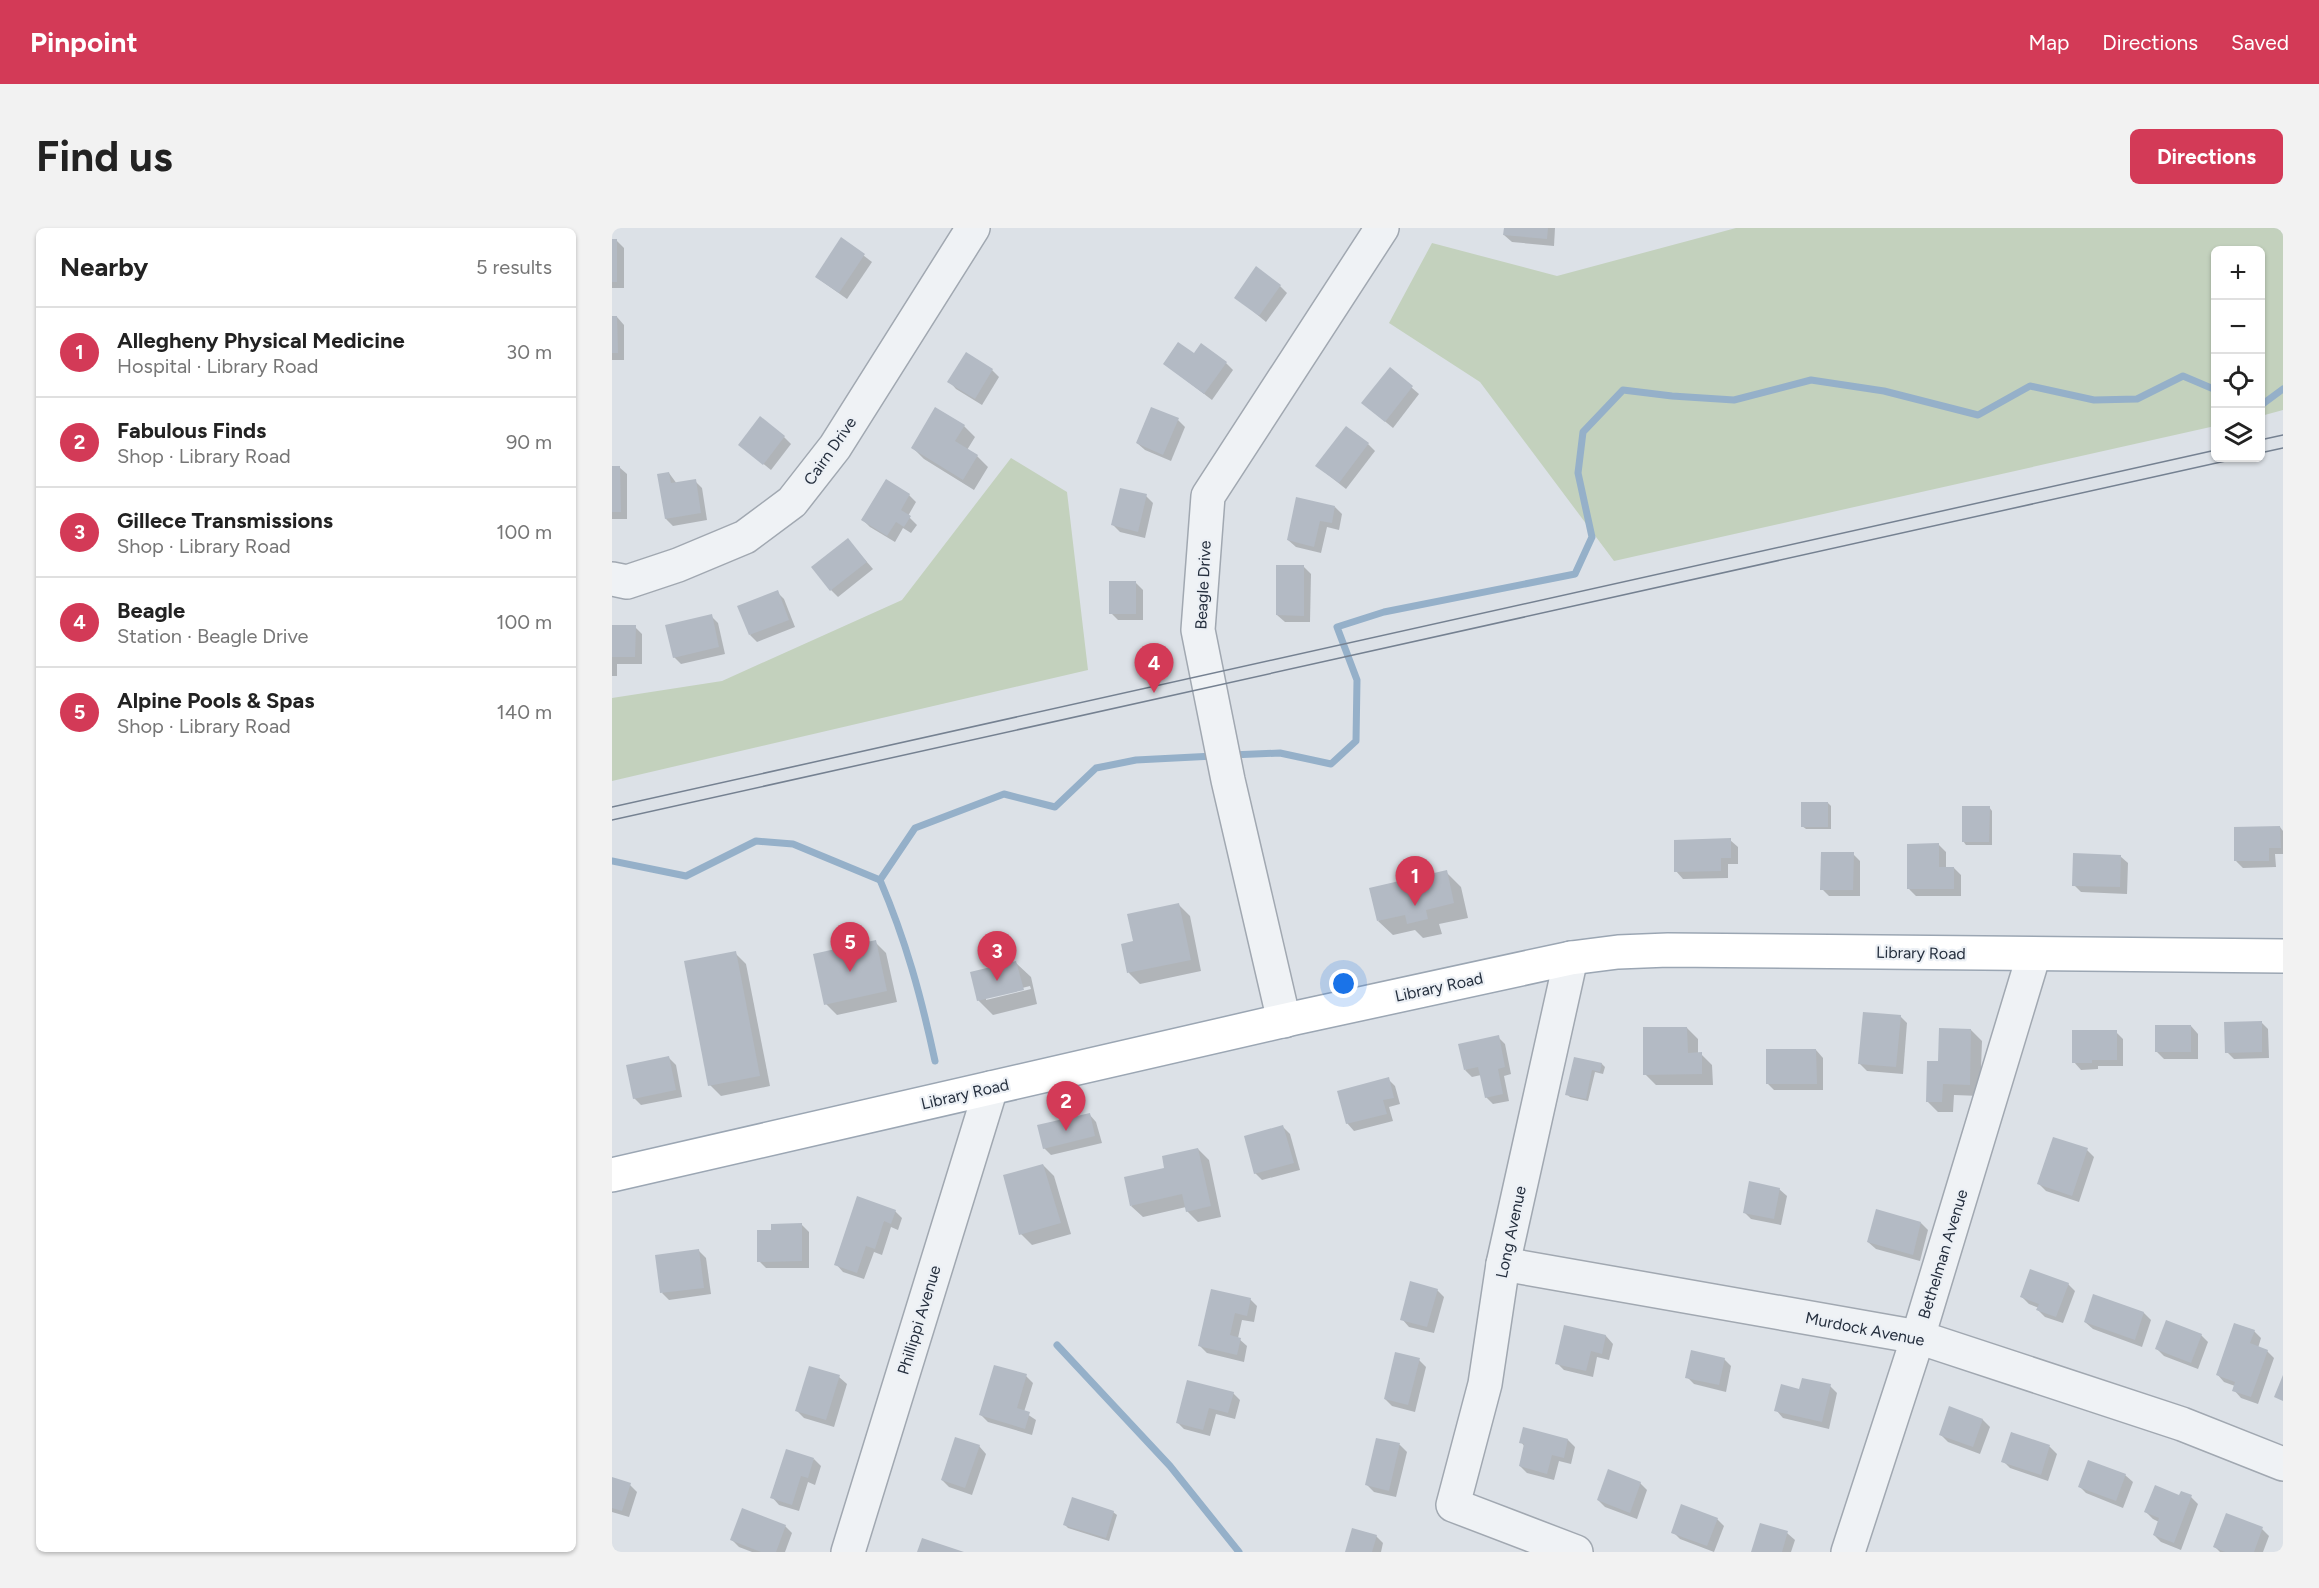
<!DOCTYPE html>
<meta charset="utf-8">
<style>
body{margin:0;font-family:Figtree,sans-serif;background:#f2f2f2;color:#222}
.controls{position:absolute;right:18px;top:18px;display:grid;overflow:hidden;border-radius:9px;box-shadow:0 2px 4px #0004}
.controls button{width:54px;height:54px;display:grid;place-items:center;padding:0;border:0;border-bottom:2px solid #e0e0e0;background:#fff;color:#222;font:30px sans-serif}
.you{position:absolute;left:732px;top:756px;width:21px;height:21px;margin:-15px;border:4px solid #fff;border-radius:50%;background:#1a73e8;box-shadow:0 0 0 9px #1a73e833}
.badge{display:grid;place-items:center;width:39px;height:39px;border-radius:50%;background:#d33a57;color:#fff;font-size:20px;font-weight:700}
.pin{position:absolute;translate:-50% -50px;filter:drop-shadow(0 2px 3px #0008)}
.pin::after{content:'';position:absolute;top:32px;width:21px;height:18px;background:inherit;clip-path:polygon(0 0,100% 0,50% 100%)}
.list{margin:0;padding:0;list-style:none}
h2{display:flex;justify-content:space-between;align-items:center;height:78px;margin:0;padding:0 24px;font-size:26px}
h2 small{font-size:20px;font-weight:400;color:#767676}
.list li{display:grid;grid-template-columns:39px 1fr auto;gap:18px;align-items:center;box-sizing:border-box;height:90px;padding:0 24px;border-top:2px solid #e0e0e0}
.list b{display:block;font-size:22px;white-space:nowrap}
.list p{margin:0;font-size:20px;white-space:nowrap;color:#767676}
.list em{font-size:20px;font-style:normal;color:#767676}
.icon{flex:none;width:33px;height:33px;fill:none;stroke:currentColor;stroke-width:2;stroke-linecap:round;stroke-linejoin:round}
.map{position:relative;flex:none;width:1671px;height:1324px;overflow:hidden;border-radius:9px}
header{display:flex;align-items:center;gap:36px;box-sizing:border-box;height:84px;padding:0 30px;background:#d33a57;color:#fff}
header strong{font-size:28px}
nav{display:flex;gap:33px;margin-inline-start:auto;font-size:21px}
.intro{display:flex;align-items:center;justify-content:space-between;box-sizing:border-box;height:144px;padding:0 36px}
h1{margin:0;font-size:42px}
.button{padding:15px 27px;border-radius:9px;background:#d33a57;color:#fff;font-size:21px;font-weight:700}
main{display:flex;gap:36px;padding:0 36px}
aside{flex:1;background:#fff;border-radius:9px;box-shadow:0 2px 4px #0004}
.map>svg:first-child{display:block}
</style>
<header>
<strong>Pinpoint</strong>
<nav><a>Map</a><a>Directions</a><a>Saved</a></nav>
</header>
<div class="intro"><h1>Find us</h1><a class="button">Directions</a></div>
<main>
<aside>
<h2>Nearby<small>5 results</small></h2>
<ul class="list">
<li><span class="badge">1</span><div><b>Allegheny Physical Medicine</b><p>Hospital · Library Road</p></div><em>30 m</em></li>
<li><span class="badge">2</span><div><b>Fabulous Finds</b><p>Shop · Library Road</p></div><em>90 m</em></li>
<li><span class="badge">3</span><div><b>Gillece Transmissions</b><p>Shop · Library Road</p></div><em>100 m</em></li>
<li><span class="badge">4</span><div><b>Beagle</b><p>Station · Beagle Drive</p></div><em>100 m</em></li>
<li><span class="badge">5</span><div><b>Alpine Pools &amp; Spas</b><p>Shop · Library Road</p></div><em>140 m</em></li>
</ul>
</aside>
<div class="map">
<svg width="1671" height="1324" viewBox="0 0 1671 1324">
<rect width="100%" height="100%" fill="#dce1e7"/>
<g fill="#c3d1bd">
<path d="M1124,0H1671V182L1649,188L1648,22H1604L1603,198L1002,333L868,154L777,95L820,15L945,48Z"/>
<path d="M399,230L455,264L476,442L0,553V470L110,453L290,372Z"/>
</g>
<g fill="#0003" fill-rule="evenodd">
<path d="M893,0H943L942,18L900,14L892,7Z"/>
<path d="M230,11L260,34L235,71L204,49Z"/>
<path d="M0,13H5L12,20V60H0Z"/>
<path d="M668,58L675,65L654,94L624,69Z"/>
<path d="M5,89L12,97V132H0V90Z"/>
<path d="M582,127L614,135L621,142L600,172L553,136Z"/>
<path d="M778,141L807,166L781,200L751,175Z"/>
<path d="M380,142L387,149L370,177L344,161L337,153Z"/>
<path d="M566,192L573,199L559,233L533,222L525,215Z"/>
<path d="M352,198L363,209L355,222L365,228L376,239L362,262L312,231L301,220Z"/>
<path d="M172,209L179,216L159,242L128,217Z"/>
<path d="M756,216L763,223L734,261L705,238Z"/>
<path d="M0,239H7L15,246V291H0Z"/>
<path d="M57,245L65,256L83,253L90,260L95,292L61,298L54,291Z"/>
<path d="M297,267L304,274L296,288L305,297L299,305L291,300L283,314L258,299L251,292Z"/>
<path d="M534,268L541,275L533,310L508,304L501,297Z"/>
<path d="M723,279L730,286L727,302L715,299L709,325L684,319L676,312Z"/>
<path d="M236,312L261,341L226,369L219,362Z"/>
<path d="M692,339L699,346L698,394H673L665,387Z"/>
<path d="M524,355L531,362V392H506L499,385Z"/>
<path d="M165,364L172,371L183,399L145,414L138,407Z"/>
<path d="M99,388L106,395L113,426L69,436L62,429Z"/>
<path d="M0,398L23,399L30,406V436H5V448H0Z"/>
<path d="M1216,575L1219,578V601H1194L1190,598Z"/>
<path d="M1377,579L1380,583V617H1354L1351,613Z"/>
<path d="M1668,599L1671,603V626H1663L1664,639L1631,640L1624,633Z"/>
<path d="M1118,612L1126,619V636H1116V650L1071,651L1064,643Z"/>
<path d="M1327,617L1334,624V640H1342L1349,647V668H1304L1297,661Z"/>
<path d="M1241,626L1248,633V668H1217L1210,661Z"/>
<path d="M1508,628L1516,635L1515,666L1469,664L1462,657Z"/>
<path d="M834,644L849,659L856,690L827,696L830,706L811,710L803,702L781,707L766,693Z"/>
<path d="M567,677L578,688L589,743L528,756L517,745L511,717L523,714Z"/>
<path d="M263,714L274,725L285,774L225,787L214,776Z"/>
<path d="M123,725L134,736L158,858L109,868L98,857Z"/>
<path d="M404,735L419,749L425,776L381,787L366,772ZM418,758L419,761L374,772V769Z"/>
<path d="M1288,788L1295,795L1291,846L1255,843L1248,836Z"/>
<path d="M1649,794L1656,801L1657,830L1622,831L1615,824Z"/>
<path d="M1579,798L1586,806V831H1552L1545,824Z"/>
<path d="M1075,800L1086,811V826H1089L1100,837L1101,857H1044L1033,846Z"/>
<path d="M1359,802L1370,813L1368,868L1342,867L1341,884H1326L1315,873L1327,835Z"/>
<path d="M1504,804L1511,811V838H1486V841L1469,842L1462,834Z"/>
<path d="M886,809L893,816L899,846L892,848L897,873L881,876L874,869L869,847L860,849L853,842Z"/>
<path d="M1204,822L1211,830V862H1162L1155,855Z"/>
<path d="M57,830L64,837L70,869L29,877L22,870Z"/>
<path d="M963,830L990,836L993,839L991,846L983,844L976,873L958,869L955,866Z"/>
<path d="M776,851L783,858L788,876L777,879L781,893L742,903L735,895Z"/>
<path d="M477,886L484,894L490,915L439,927L432,920Z"/>
<path d="M671,899L678,906L688,942L650,952L643,945Z"/>
<path d="M586,921L597,932L609,989L586,994L575,983L574,979L531,989L519,978L554,941Z"/>
<path d="M1475,922L1482,929L1467,974L1434,963L1427,956Z"/>
<path d="M431,937L442,948L459,1006L420,1017L409,1006Z"/>
<path d="M1167,961L1175,968L1169,997L1139,991L1132,984Z"/>
<path d="M283,983L290,990L286,1002L279,999L270,1027L262,1024L252,1051L231,1044L224,1036Z"/>
<path d="M1309,995L1316,1002L1308,1033L1264,1021L1256,1014Z"/>
<path d="M190,997L197,1004V1040H154L147,1033L160,1003Z"/>
<path d="M87,1023L94,1030L99,1066L57,1072L50,1065Z"/>
<path d="M1456,1056L1463,1063L1451,1095L1433,1089L1426,1082L1427,1080L1417,1076L1410,1069Z"/>
<path d="M600,1062L638,1071L645,1078L642,1094L630,1092L626,1110L635,1118L632,1134L595,1125L588,1118Z"/>
<path d="M825,1062L832,1069L822,1105L797,1099L790,1091Z"/>
<path d="M1532,1085L1539,1092L1530,1119L1481,1101L1473,1094Z"/>
<path d="M953,1099L994,1108L1001,1116L997,1132L985,1129L981,1149L952,1142L945,1135Z"/>
<path d="M1642,1103L1649,1110L1646,1120L1655,1123L1662,1130L1646,1176L1629,1170L1622,1162L1623,1158L1612,1154L1605,1146Z"/>
<path d="M1589,1107L1596,1114L1586,1141L1552,1128L1545,1121Z"/>
<path d="M1112,1131L1119,1138L1114,1164L1082,1156L1075,1149Z"/>
<path d="M807,1132L814,1139L803,1184L780,1178L773,1171Z"/>
<path d="M414,1148L421,1155L412,1184L424,1192L420,1207L376,1194L369,1187Z"/>
<path d="M227,1149L235,1156L222,1199L192,1190L185,1183Z"/>
<path d="M1218,1158L1225,1165L1217,1201L1171,1190L1164,1182L1189,1163Z"/>
<path d="M621,1165L628,1172L623,1191L604,1186L598,1208L572,1201L565,1194Z"/>
<path d="M1338,1180L1371,1192L1378,1199L1368,1226L1336,1214L1328,1206Z"/>
<path d="M1400,1206L1438,1219L1445,1226L1436,1253L1398,1240L1391,1233Z"/>
<path d="M765,1211L788,1217L795,1224L784,1269L762,1264L755,1257Z"/>
<path d="M956,1212L963,1219L959,1236L947,1233L942,1252L915,1245L908,1238L913,1219L909,1214Z"/>
<path d="M367,1218L374,1226L360,1267L337,1259L330,1252Z"/>
<path d="M202,1231L209,1238L203,1257L196,1254L187,1283L167,1277L160,1269Z"/>
<path d="M1513,1247L1521,1254L1511,1280L1474,1265L1467,1258Z"/>
<path d="M0,1251L18,1257L25,1264L17,1289L0,1284Z"/>
<path d="M1028,1255L1035,1262L1025,1291L993,1279L986,1272Z"/>
<path d="M1568,1269H1579L1586,1276L1569,1322L1549,1314L1542,1307L1547,1294L1541,1291L1534,1284Z"/>
<path d="M501,1284L505,1287L497,1313L456,1300L453,1297Z"/>
<path d="M1105,1291L1112,1298L1102,1324L1068,1311L1061,1304Z"/>
<path d="M1149,1297L1175,1305L1183,1312L1179,1324H1140Z"/>
<path d="M173,1298L180,1305L173,1324H140L127,1319L120,1312Z"/>
<path d="M1650,1301L1657,1308L1651,1324H1608L1603,1319Z"/>
<path d="M741,1302L764,1308L771,1315L769,1324H735Z"/>
</g>
<g fill="none" stroke-linecap="round" stroke-linejoin="round">
<g stroke="#95b0c9" stroke-width="7">
<path d="M1648,178L1671,161"/>
<path d="M619,527L668,525L719,536L744,513L745,452L725,399L772,384L963,346L980,309L966,245L971,204L1011,162L1060,168L1122,172L1199,152L1272,163L1366,187L1418,158L1482,172L1525,171L1571,148L1604,162"/>
<path d="M0,633L74,648L144,613L181,616L268,652L303,600L392,566L443,579L484,540L524,532L602,528"/>
<path d="M268,652C294,713 309,768 323,833"/>
<path d="M445,1117L558,1238L627,1324"/>
</g>
</g>
<g fill="#b3bac4">
<path d="M892,0H936L935,11L891,7Z"/>
<path d="M229,9L253,26L227,65L203,49Z"/>
<rect x="0" y="11" width="5" height="43"/>
<path d="M644,38L669,57L647,88L622,70Z"/>
<path d="M0,88H5L6,125H0Z"/>
<path d="M566,114L582,125L589,115L615,134L592,166L551,136Z"/>
<path d="M354,124L381,141L363,171L335,154Z"/>
<path d="M778,139L801,158L773,194L749,175Z"/>
<path d="M323,179L353,197L343,213L366,227L351,252L299,220Z"/>
<path d="M539,179L567,190L551,227L524,215Z"/>
<path d="M148,188L173,208L151,237L126,217Z"/>
<path d="M734,198L757,215L727,255L703,238Z"/>
<path d="M0,238H8L9,284H0Z"/>
<path d="M57,244L59,255L84,251L89,285L53,291L45,246Z"/>
<path d="M274,251L298,266L289,282L299,288L292,299L284,294L275,308L249,292Z"/>
<path d="M508,260L535,266L526,304L499,297Z"/>
<path d="M684,269L723,278L720,295L708,293L702,319L675,312Z"/>
<path d="M236,310L255,334L218,363L199,339Z"/>
<path d="M664,337H692V388L664,387Z"/>
<rect x="497" y="353" width="27" height="33"/>
<path d="M166,362L177,392L137,407L125,378Z"/>
<path d="M100,386L107,419L61,430L53,397Z"/>
<path d="M0,397H24L23,429H0Z"/>
<rect x="1189" y="574" width="27" height="25"/>
<path d="M1350,578H1378L1377,614H1350Z"/>
<path d="M1668,598L1669,620H1657V633H1622V599Z"/>
<path d="M1119,610V630H1109V643L1062,644V612Z"/>
<path d="M1327,615V639H1342V661H1295V616Z"/>
<path d="M1209,624H1242L1241,662H1208Z"/>
<path d="M1461,625L1509,627L1508,659L1460,658Z"/>
<path d="M835,642L842,675L814,682L816,691L795,696L793,687L765,693L757,660Z"/>
<path d="M567,675L579,732L515,745L509,716L521,713L515,686Z"/>
<path d="M264,712L275,763L212,777L201,726Z"/>
<path d="M124,723L148,848L96,858L72,733Z"/>
<path d="M404,733L412,762L365,773L358,744Z"/>
<path d="M1251,784L1289,787L1284,839L1246,836Z"/>
<path d="M1650,793V824L1613,825L1612,794Z"/>
<rect x="1543" y="797" width="36" height="27"/>
<path d="M1031,799H1075L1076,825L1090,824V846L1031,847Z"/>
<path d="M1327,800L1359,801L1358,857L1331,856L1330,874H1314L1315,833H1326Z"/>
<path d="M1460,802H1505V832H1480V835H1460Z"/>
<path d="M887,807L893,839L886,841L891,866L873,870L866,839L852,842L846,816Z"/>
<path d="M1154,821H1204L1205,856H1154Z"/>
<path d="M57,828L64,862L21,871L14,837Z"/>
<path d="M962,829L990,835L988,844L980,842L974,871L953,867Z"/>
<path d="M777,849L782,870L771,872L775,886L734,896L725,863Z"/>
<path d="M478,885L483,908L431,921L425,897Z"/>
<path d="M671,897L682,935L642,946L632,908Z"/>
<path d="M1441,909L1476,920L1460,968L1425,956Z"/>
<path d="M586,920L599,978L574,984L570,966L518,978L512,949L552,940L550,928Z"/>
<path d="M431,936L449,995L407,1007L391,947Z"/>
<path d="M1137,953L1168,960L1162,991L1131,985Z"/>
<path d="M245,968L284,982L279,996L272,993L263,1021L254,1018L245,1045L222,1037Z"/>
<path d="M1264,981L1309,994L1301,1027L1255,1014Z"/>
<path d="M190,995V1033L145,1034V1002H159V996Z"/>
<path d="M87,1021L92,1060L48,1065L43,1027Z"/>
<path d="M1418,1041L1457,1055L1444,1089L1424,1082L1427,1076L1408,1069Z"/>
<path d="M798,1053L826,1061L815,1099L788,1092Z"/>
<path d="M599,1061L639,1070L635,1088L623,1085L618,1107L629,1110L625,1127L586,1118Z"/>
<path d="M1481,1066L1532,1084L1523,1112L1472,1094Z"/>
<path d="M1554,1092L1590,1106L1579,1135L1543,1121Z"/>
<path d="M1622,1095L1643,1102L1638,1115L1656,1122L1639,1169L1620,1163L1623,1154L1604,1147Z"/>
<path d="M952,1097L994,1107L990,1126L979,1123L974,1143L943,1136Z"/>
<path d="M1079,1122L1113,1130L1107,1157L1073,1150Z"/>
<path d="M783,1124L808,1130L796,1177L772,1171Z"/>
<path d="M382,1137L415,1146L405,1180L418,1184L413,1201L367,1187Z"/>
<path d="M197,1138L228,1147L214,1192L183,1183Z"/>
<path d="M1671,1147V1173L1662,1169Z"/>
<path d="M1190,1150L1219,1156L1210,1194L1162,1183L1169,1156L1187,1161Z"/>
<path d="M575,1152L622,1164L616,1185L597,1180L591,1202L564,1195Z"/>
<path d="M1337,1178L1371,1191L1361,1219L1327,1207Z"/>
<path d="M911,1199L956,1211L952,1230L940,1227L935,1246L907,1238L912,1216L907,1215Z"/>
<path d="M1399,1204L1438,1217L1429,1247L1389,1234Z"/>
<path d="M343,1209L368,1217L353,1260L329,1252Z"/>
<path d="M764,1210L788,1215L777,1263L753,1257Z"/>
<path d="M174,1221L202,1230L196,1250L189,1248L180,1277L158,1270Z"/>
<path d="M1476,1232L1514,1246L1504,1273L1466,1259Z"/>
<path d="M996,1241L1029,1254L1018,1285L985,1272Z"/>
<path d="M0,1249L19,1255L10,1283L0,1280Z"/>
<path d="M1543,1257L1567,1267L1569,1263L1580,1267L1562,1315L1541,1307L1547,1290L1532,1284Z"/>
<path d="M460,1269L502,1283L494,1310L451,1297Z"/>
<path d="M1069,1276L1106,1290L1095,1318L1059,1305Z"/>
<path d="M130,1280L174,1297L164,1324H149L118,1312Z"/>
<path d="M1614,1285L1651,1299L1642,1324H1613L1601,1319Z"/>
<path d="M1148,1295L1176,1303L1170,1324H1139Z"/>
<path d="M740,1300L765,1307L760,1324H733Z"/>
<path d="M310,1310L352,1324H305Z"/>
</g>
<g fill="none" stroke-linecap="round" stroke-linejoin="round">
<defs>
<g id="minor">
<path d="M0,351L15,354L66,337L133,309L180,274L223,219L361,0"/>
<path d="M959,730L891,1036L873,1156L841,1277L964,1324"/>
<path d="M672,793L616,552L586,402L596,268L770,0"/>
<path d="M891,1036L1306,1109L1570,1196L1671,1236"/>
<path d="M236,1324L379,860"/>
<path d="M1236,1324L1306,1109L1422,726"/>
</g>
<path id="major" d="M0,947L683,790L959,730L1006,724L1056,722L1671,728"/>
</defs>
<use href="#minor" stroke="#a1a8b1" stroke-width="36"/>
<use href="#major" stroke="#9ba6b3" stroke-width="36"/>
<use href="#minor" stroke="#eff2f5" stroke-width="33"/>
<use href="#major" stroke="#fff" stroke-width="33"/>
<g stroke="#758191" stroke-width="1.5">
<path d="M1648,212L1671,207"/>
<path d="M1648,225L1671,220"/>
<path d="M0,579L1604,222"/>
<path d="M0,592L1627,230"/>
</g>
</g>
<g text-anchor="middle" dominant-baseline="central" stroke-width="4.5" stroke-linejoin="round" paint-order="stroke">
<g font-size="16" fill="#252f3e" stroke="#ecf0f5">
<text transform="translate(218 223) rotate(-55)">Cairn Drive</text>
<text transform="translate(591 357) rotate(-87)">Beagle Drive</text>
<text transform="translate(1309 725) rotate(1)">Library Road</text>
<text transform="translate(827 759) rotate(-12)">Library Road</text>
<text transform="translate(353 866) rotate(-13)">Library Road</text>
<text transform="translate(899 1004) rotate(-78)">Long Avenue</text>
<text transform="translate(1331 1026) rotate(-73)">Bethelman Avenue</text>
<text transform="translate(307 1092) rotate(-73)">Phillippi Avenue</text>
<text transform="translate(1253 1101) rotate(11)">Murdock Avenue</text>
</g>
</g>
</svg>
<div class="controls">
<button>+</button>
<button>−</button>
<button><svg class="icon" aria-label="locate" viewBox="0 0 24 24"><circle cx="12" cy="12" r="6"/><path d="M12 2v4M12 18v4M2 12h4M18 12h4"/></svg></button>
<button><svg class="icon" aria-label="layers" viewBox="0 0 24 24"><path d="M12 4l9 5-9 5-9-5zM3 14l9 5 9-5"/></svg></button>
</div>
<div class="you"></div>
<div class="pin badge" style="left:803px;top:678px">1</div>
<div class="pin badge" style="left:454px;top:903px">2</div>
<div class="pin badge" style="left:385px;top:753px">3</div>
<div class="pin badge" style="left:542px;top:465px">4</div>
<div class="pin badge" style="left:238px;top:744px">5</div>
</div>
</main>
